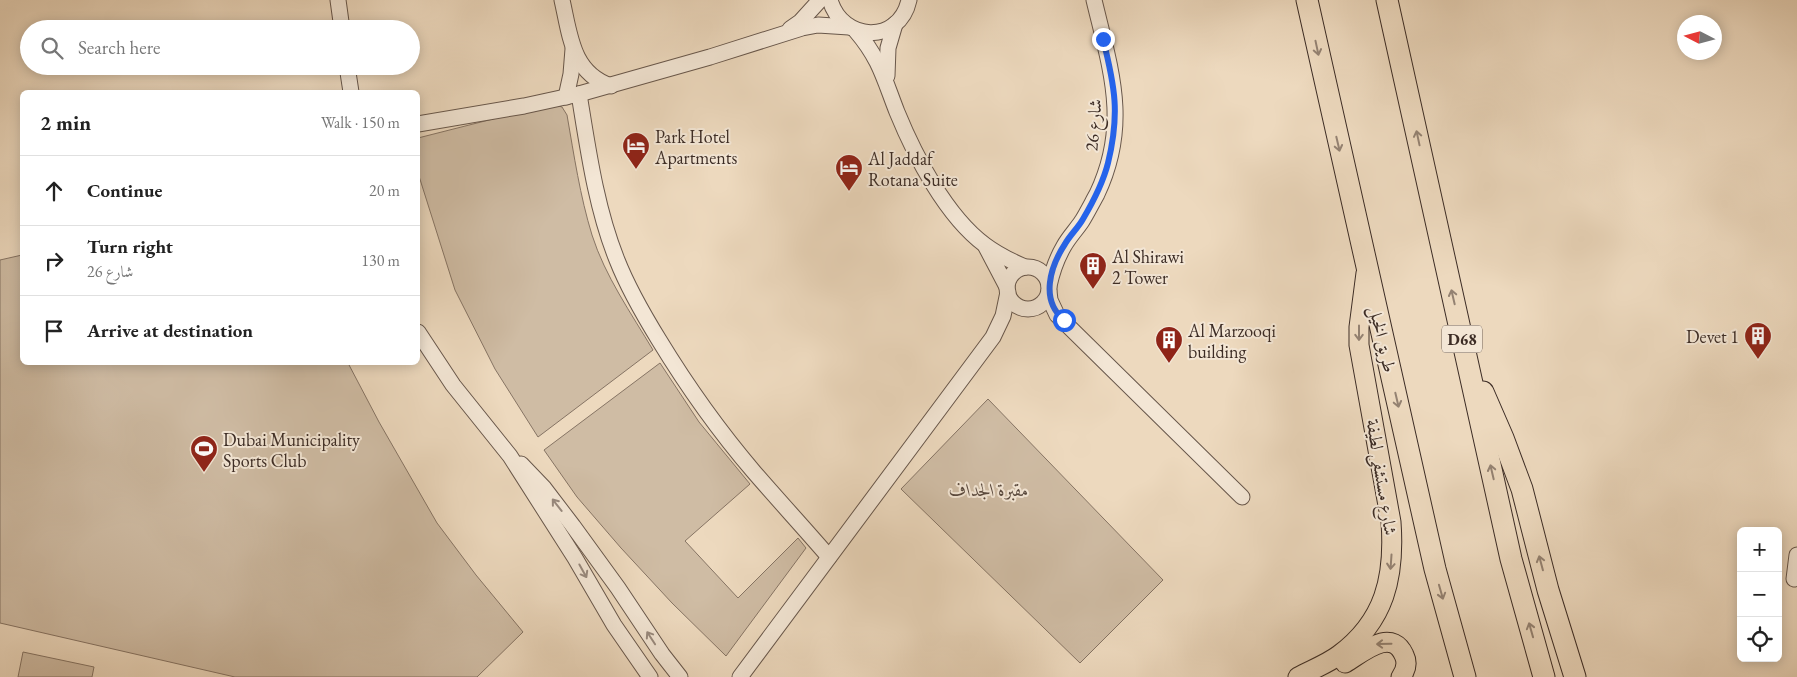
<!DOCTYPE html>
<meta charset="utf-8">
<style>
body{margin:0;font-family:"EB Garamond",Amiri,serif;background:#f2f2f2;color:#222}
.controls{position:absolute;right:15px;bottom:15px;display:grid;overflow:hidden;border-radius:8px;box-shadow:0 2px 12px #0003}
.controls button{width:45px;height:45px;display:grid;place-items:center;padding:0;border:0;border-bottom:1px solid #e0e0e0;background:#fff;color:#222;font:25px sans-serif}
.compass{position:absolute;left:1677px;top:15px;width:45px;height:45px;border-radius:50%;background:#fff;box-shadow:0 2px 12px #0003;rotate:276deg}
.stop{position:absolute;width:15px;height:15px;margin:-11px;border:4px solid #2563eb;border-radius:50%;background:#fff}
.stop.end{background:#2563eb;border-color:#fff;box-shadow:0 1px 5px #0008}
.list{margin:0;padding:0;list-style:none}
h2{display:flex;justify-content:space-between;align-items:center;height:65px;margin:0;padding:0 20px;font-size:21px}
h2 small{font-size:16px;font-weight:400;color:#767676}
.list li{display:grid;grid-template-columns:32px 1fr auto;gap:15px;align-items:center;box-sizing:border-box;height:70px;padding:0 20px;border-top:1px solid #e0e0e0}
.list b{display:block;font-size:19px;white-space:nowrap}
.list p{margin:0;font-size:16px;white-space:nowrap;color:#767676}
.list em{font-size:16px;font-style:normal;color:#767676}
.icon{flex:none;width:28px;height:28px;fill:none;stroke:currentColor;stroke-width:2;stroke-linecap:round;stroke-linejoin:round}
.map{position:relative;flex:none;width:1797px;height:677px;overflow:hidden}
.search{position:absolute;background:#fff;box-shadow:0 2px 12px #0003;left:20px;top:20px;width:400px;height:55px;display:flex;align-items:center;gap:12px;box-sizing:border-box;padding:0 18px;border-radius:28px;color:#767676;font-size:19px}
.panel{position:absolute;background:#fff;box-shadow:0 2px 12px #0003;left:20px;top:90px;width:400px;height:275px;border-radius:8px}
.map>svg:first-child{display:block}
</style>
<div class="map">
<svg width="1797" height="677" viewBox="0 0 1797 677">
<rect width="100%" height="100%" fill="#edd9be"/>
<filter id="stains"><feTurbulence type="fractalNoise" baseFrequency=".004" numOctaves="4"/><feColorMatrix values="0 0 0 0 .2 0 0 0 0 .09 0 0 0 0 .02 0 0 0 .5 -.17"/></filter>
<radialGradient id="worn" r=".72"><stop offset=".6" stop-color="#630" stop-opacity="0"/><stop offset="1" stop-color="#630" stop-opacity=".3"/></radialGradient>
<g fill="#cfbca4" stroke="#867464">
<path d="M552,104L562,107L567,115C574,155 580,196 592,235C605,276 631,313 653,350L538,437L495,369L455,290L418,173V138Z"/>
<path d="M22,255V362L348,363L379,422L437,523L476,575L523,632L477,677H235L0,623V260Z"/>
<path d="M660,363L699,422L750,484L685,541L738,598L798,538L806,548L726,656L672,603L621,548L577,497L544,450Z"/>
<path d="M988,399L1163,580L1080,663L901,489Z"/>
<path d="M23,652L94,667L92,677H18Z"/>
</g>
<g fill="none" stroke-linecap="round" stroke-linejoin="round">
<defs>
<g id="minor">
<path d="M338,0L342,29"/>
<path d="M562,0C570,35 572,73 611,86"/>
<path d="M830,0C842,42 899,45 909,0"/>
<path d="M790,29L800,22L820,0"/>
<path d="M856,31C880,59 884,79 897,112C915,156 946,216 985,245C997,254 1011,261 1025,267"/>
<path d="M347,66L351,92"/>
<path d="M887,76L888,48L895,24"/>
<path d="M579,94C588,149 596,208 617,260C628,288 643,314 659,340C687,386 719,431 754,472C779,501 805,529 829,557"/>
<path d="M566,97L571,74L573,49"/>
<path d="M418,124L524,106L579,94L710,57L802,28L818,25L849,27"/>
<path d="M986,247L1007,287"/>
<circle cx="1028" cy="288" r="21"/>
<path d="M1049,286C1052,272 1057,258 1064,246C1069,237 1076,230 1082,221C1087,213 1092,203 1097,194C1130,124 1111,71 1094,0"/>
<path d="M1049,291L1050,300L1057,315L1242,497"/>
<path d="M418,332L453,385L510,456L575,558L614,625L650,677"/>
<path d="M521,464L544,488L573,526L618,588L662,654L680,677"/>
<path d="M1794,579L1797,555"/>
<path d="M740,677L993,337L1003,316L1008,292"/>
</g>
<g id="major">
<path d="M1345,663C1361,654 1391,626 1404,655C1408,663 1406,670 1401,677"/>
<path d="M1298,677C1311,670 1327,664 1339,655C1385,621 1395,577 1391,522L1359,345V327L1366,273"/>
</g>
<g id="highway">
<path d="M1307,0L1435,569L1465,677"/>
<path d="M1387,0L1511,559L1544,677"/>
<path d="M1483,392L1503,438L1522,489L1548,590L1575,677"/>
</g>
</defs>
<use href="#minor" stroke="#68574b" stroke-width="17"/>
<use href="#major" stroke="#3c2c25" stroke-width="21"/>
<use href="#highway" stroke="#3c2c25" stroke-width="23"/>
<use href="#minor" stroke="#f3e6d5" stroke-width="15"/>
<use href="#major" stroke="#edd9be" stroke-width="19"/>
<use href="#highway" stroke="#edd9be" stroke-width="21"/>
</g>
<defs><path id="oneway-shaft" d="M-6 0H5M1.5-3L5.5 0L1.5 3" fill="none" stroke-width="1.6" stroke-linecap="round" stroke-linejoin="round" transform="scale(1.25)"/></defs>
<g stroke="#948272">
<use href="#oneway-shaft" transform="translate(1317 48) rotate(78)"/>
<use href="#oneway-shaft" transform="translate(1418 138) rotate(-102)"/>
<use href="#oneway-shaft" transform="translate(1338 144) rotate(77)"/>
<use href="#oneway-shaft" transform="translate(1453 297) rotate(-103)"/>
<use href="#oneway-shaft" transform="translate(1359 333) rotate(90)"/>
<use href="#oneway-shaft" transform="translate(1397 400) rotate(77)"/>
<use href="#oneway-shaft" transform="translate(1492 472) rotate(-103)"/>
<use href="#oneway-shaft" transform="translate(1391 562) rotate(94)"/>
<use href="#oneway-shaft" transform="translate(1541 563) rotate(-105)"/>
<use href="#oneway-shaft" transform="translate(1441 592) rotate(74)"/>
<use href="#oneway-shaft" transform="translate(1531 630) rotate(-106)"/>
<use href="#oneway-shaft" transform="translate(1384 644) rotate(179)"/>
</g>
<g stroke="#98897d">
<use href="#oneway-shaft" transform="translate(557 505) rotate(-128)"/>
<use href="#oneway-shaft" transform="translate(583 571) rotate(61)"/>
<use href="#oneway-shaft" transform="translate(651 638) rotate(-123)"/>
</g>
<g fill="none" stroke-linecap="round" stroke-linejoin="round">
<path stroke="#2563eb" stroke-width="6" d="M1064,320C1040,300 1050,267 1065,244C1070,235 1078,228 1083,219C1093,202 1103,183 1108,163C1120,114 1115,87 1103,39"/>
</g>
<defs>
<symbol id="hotel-pin" viewBox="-11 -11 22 30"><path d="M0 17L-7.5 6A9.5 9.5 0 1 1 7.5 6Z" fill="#8f2418" stroke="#f3e6d5"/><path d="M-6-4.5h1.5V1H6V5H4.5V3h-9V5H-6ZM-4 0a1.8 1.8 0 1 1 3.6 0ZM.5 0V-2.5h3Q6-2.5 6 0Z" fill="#fff"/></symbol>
<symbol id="building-pin" viewBox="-11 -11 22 30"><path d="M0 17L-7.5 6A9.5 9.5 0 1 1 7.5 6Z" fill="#8f2418" stroke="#f3e6d5"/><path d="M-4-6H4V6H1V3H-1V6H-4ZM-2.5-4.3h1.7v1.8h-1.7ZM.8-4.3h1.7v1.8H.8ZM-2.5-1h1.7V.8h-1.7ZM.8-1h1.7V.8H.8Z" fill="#fff"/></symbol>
<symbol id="stadium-pin" viewBox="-11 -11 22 30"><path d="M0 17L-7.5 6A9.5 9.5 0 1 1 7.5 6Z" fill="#8f2418" stroke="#f3e6d5"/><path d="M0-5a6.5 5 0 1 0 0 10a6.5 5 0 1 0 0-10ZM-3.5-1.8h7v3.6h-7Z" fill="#fff"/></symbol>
</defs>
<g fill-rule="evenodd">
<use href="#hotel-pin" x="620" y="130" width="32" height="43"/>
<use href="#hotel-pin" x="833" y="152" width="32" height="43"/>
<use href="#building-pin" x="1077" y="250" width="32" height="43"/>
<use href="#building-pin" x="1742" y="320" width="32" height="43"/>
<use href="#building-pin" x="1153" y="324" width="32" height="43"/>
<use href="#stadium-pin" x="188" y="433" width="32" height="43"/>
</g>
<g text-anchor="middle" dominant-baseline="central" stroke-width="4" stroke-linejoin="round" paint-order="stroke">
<rect fill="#f3e6d5" stroke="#73645a" stroke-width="1" x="1442" y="325.5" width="40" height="27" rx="4"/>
<g font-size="16" font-weight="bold" fill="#3c2c25">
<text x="1462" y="339">D68</text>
</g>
<g font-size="18" fill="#3c2c25" stroke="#f3e6d5">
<text transform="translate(1093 125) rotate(-85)">شارع 26</text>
<text transform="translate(1383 339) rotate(77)">طريق الخيل</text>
<text transform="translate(1382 477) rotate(81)">شارع مستشفى لطيفة</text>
</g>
<g font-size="18" fill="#3c2c25" stroke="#f3e6d5" text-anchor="start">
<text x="655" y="136">Park Hotel<tspan x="655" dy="21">Apartments</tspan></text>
<text x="868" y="158">Al Jaddaf<tspan x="868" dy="21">Rotana Suite</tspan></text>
<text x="1112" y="256">Al Shirawi<tspan x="1112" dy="21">2 Tower</tspan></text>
<text x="1188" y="330">Al Marzooqi<tspan x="1188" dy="21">building</tspan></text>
<text x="1739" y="336" text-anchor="end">Devet 1</text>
<text x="223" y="439">Dubai Municipality<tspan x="223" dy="21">Sports Club</tspan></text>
</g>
<g font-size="18" font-style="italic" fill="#59493e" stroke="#f3e6d5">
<text x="989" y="489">مقبرة الجداف</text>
</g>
</g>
<rect width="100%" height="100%" filter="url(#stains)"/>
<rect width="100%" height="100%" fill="url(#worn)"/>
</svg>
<div class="controls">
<button>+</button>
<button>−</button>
<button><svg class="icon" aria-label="locate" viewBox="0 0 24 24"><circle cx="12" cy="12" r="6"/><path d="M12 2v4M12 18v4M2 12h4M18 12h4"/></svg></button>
</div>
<svg class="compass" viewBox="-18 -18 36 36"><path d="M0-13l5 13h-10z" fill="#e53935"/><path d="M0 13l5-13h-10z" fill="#767676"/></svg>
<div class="stop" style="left:1064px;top:320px"></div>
<div class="stop end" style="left:1103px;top:39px"></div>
<div class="search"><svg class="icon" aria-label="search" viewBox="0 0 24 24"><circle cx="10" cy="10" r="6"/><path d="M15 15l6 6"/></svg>Search here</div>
<section class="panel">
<h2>2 min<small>Walk · 150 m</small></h2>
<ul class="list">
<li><svg class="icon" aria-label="ahead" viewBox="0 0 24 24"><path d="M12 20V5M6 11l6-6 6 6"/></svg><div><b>Continue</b></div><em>20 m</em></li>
<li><svg class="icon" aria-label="right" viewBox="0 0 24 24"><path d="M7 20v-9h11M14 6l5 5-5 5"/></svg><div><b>Turn right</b><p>شارع 26</p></div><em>130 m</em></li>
<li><svg class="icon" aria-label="arrive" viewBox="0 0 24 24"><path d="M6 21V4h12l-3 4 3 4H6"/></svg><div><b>Arrive at destination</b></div></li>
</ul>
</section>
</div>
